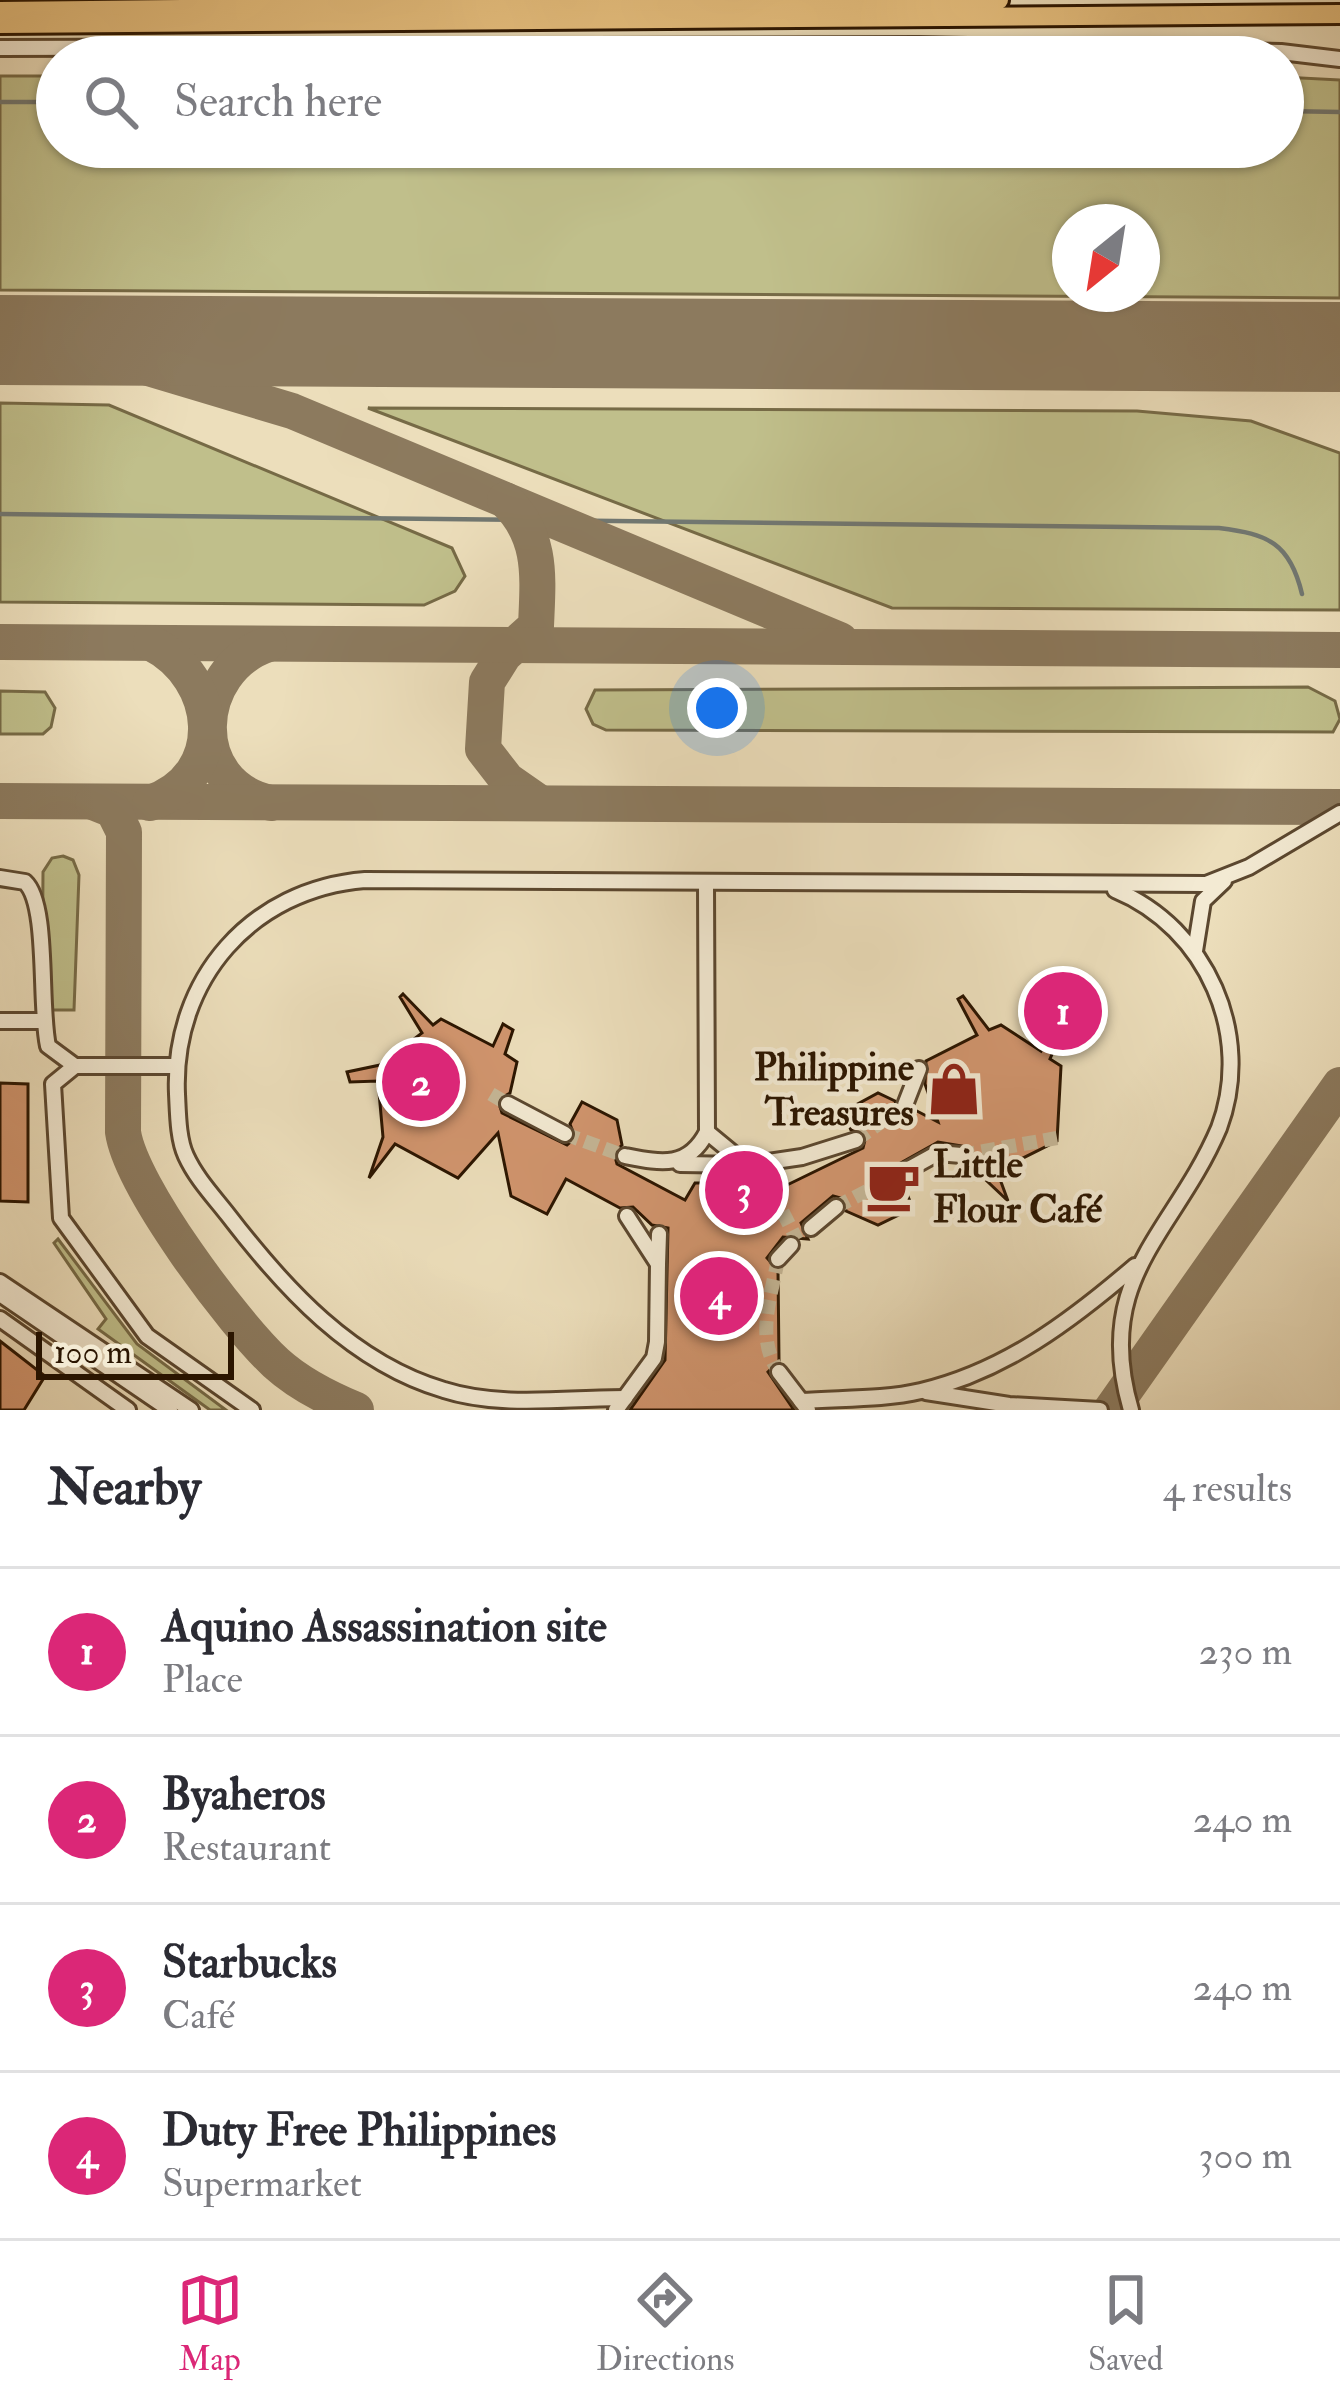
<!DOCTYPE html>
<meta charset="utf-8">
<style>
body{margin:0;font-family:"IM FELL Double Pica",serif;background:#f2f2f3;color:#2b2b33}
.compass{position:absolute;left:1052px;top:204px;width:108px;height:108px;border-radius:50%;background:#fff;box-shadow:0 3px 9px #0004;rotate:210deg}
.scale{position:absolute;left:36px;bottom:30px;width:198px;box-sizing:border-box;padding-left:12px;border:6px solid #2b1500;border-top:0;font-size:33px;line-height:42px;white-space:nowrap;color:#2b1500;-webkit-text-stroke:9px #f3ead3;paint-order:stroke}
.you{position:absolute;left:717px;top:708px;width:42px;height:42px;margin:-30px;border:9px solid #fff;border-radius:50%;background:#1a73e8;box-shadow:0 0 0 18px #1a73e833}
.badge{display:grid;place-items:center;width:78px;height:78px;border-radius:50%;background:#db2777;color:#fff;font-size:39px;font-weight:700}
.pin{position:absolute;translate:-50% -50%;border:6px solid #fff;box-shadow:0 3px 12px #0006}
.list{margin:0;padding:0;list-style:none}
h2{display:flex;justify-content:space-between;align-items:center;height:156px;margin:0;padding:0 48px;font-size:51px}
h2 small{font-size:39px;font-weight:400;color:#7c7c81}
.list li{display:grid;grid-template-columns:78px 1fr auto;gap:36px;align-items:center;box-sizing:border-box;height:168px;padding:0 48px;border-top:3px solid #e1e1e2}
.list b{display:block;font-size:45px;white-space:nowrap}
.list p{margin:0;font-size:39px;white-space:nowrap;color:#7c7c81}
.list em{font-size:39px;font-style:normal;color:#7c7c81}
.icon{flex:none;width:66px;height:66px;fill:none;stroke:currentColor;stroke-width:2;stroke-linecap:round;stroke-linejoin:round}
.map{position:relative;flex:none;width:1340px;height:1410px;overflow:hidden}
.search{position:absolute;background:#fff;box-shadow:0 3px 9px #0004;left:36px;right:36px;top:36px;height:132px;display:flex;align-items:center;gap:30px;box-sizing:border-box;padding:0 42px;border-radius:66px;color:#7c7c81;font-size:45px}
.sheet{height:828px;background:#fff}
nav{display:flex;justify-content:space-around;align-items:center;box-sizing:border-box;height:168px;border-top:3px solid #e1e1e2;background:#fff;font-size:33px;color:#7c7c81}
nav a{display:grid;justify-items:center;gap:6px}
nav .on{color:#db2777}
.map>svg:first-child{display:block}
</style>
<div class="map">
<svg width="1340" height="1410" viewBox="0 0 1340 1410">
<rect width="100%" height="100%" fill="#ecdebb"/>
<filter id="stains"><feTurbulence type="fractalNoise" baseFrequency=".00167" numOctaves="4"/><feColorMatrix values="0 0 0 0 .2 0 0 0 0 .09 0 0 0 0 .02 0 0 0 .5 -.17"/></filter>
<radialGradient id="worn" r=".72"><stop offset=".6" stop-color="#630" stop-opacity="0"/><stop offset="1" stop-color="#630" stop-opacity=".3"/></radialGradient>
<g fill="#c0bf8b" stroke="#766a46" stroke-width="3" fill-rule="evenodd">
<path d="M0,76H57V147H1283V77L1340,80V298L0,290ZM1142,222V294H1070V222Z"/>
<path d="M0,403L109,405L452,548L465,576L455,591L424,605L0,602Z"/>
<path d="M368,408L1137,411L1251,421L1340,453V610L892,608Z"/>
<path d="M1308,687L1335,701L1340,719L1333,732L606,730L593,724L586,709L595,690Z"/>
<path d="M0,691L45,692L55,708L51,727L43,734H0Z"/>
<path d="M63,856L73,860L79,875L74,1010H42L43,872L52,858Z"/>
<path d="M58,1239L137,1344L226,1410H210L98,1329L106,1319L54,1243Z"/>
</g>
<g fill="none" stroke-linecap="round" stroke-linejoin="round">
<g stroke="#717771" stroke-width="4.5">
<path d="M0,102H57"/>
<path d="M1283,111L1340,112"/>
<path d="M0,514L1219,528C1268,534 1290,543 1302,594"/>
</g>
<g stroke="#8c7a5e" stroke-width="36">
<path d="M4,340L145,367L292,411L840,640"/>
<path d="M1326,347L1340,349"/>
<path d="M505,500C543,536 538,577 536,626L504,655L487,682L483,749L507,780L540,803"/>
<path d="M0,642L1340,650"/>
<path d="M269,644C192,669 185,785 271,803"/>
<path d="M0,801L1340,807"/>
<path d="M93,802L113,810L124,832L123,1132C131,1187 233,1323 276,1363C299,1384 327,1398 356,1410"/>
<path d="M150,803C229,776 220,678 151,643"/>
<path d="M1111,1410L1340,1085"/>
</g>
<path stroke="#8c7a5e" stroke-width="90" d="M0,340L1340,347"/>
</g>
<g fill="#d1956e" stroke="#2b1500" stroke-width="3">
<path d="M403,994L433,1025L441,1019L493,1046L503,1024L513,1030L505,1054L517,1062L510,1093L498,1100L502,1113L567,1145L575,1138L570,1124L582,1102L617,1120L622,1145L614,1153L617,1164L685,1200L695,1183H755L765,1200L778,1203L783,1187L863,1148L866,1136L851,1130L843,1112L878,1093L895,1101L900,1115L915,1110L938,1122L925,1084L926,1061L977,1035L958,999L963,996L989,1030L1001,1025L1041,1051L1060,1016L1067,1020L1050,1059L1061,1066L1057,1141L997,1171L1008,1201L968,1163V1147L938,1142L888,1170L889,1181L903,1185L913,1208L878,1225L846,1211L844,1199L833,1196L801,1223L808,1239L783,1237L767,1258L778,1270L779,1361L768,1372L794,1410H630L665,1360L668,1228L652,1225L633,1207L620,1208L566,1179L547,1214L511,1196L498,1133L458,1178L395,1144L369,1178L383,1137L378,1081L350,1082L347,1072L380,1065L422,1033L400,997Z"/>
<path d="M0,1083L28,1084V1202L0,1201Z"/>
<path d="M0,1341L45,1376L24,1410H0Z"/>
</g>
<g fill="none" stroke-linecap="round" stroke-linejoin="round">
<g stroke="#c5b696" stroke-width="14" stroke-dasharray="14 7" stroke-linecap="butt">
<path d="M491,1094L508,1104"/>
<path d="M565,1134L625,1156"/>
<path d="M856,1140L905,1105"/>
<path d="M961,1155L1057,1138"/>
<path d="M773,1193L797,1240"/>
<path d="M836,1207L898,1175"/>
<path d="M778,1259C771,1298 755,1338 779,1372"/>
</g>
<defs>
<g id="minor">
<path d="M0,48L918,45L1281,52L1340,59"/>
<path d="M0,878L25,882C49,904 39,1005 48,1046L75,1066H177"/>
<path d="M706,883L707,1132L747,1165L802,1157L856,1140"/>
<path d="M1115,890C1207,928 1254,1035 1219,1128C1174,1234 1092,1277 1131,1410"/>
<path d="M1195,951L1203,901L1224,881"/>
<path d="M0,1021H43"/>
<path d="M75,1066L53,1084L61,1218L147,1336L252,1410"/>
<path d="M508,1104L565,1134"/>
<path d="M905,1105L919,1069"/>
<path d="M625,1156C661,1163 688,1169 707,1132"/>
<path d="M680,1164L747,1165"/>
<path d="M764,1165L773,1193"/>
<path d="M898,1175L938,1153L961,1155"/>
<path d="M811,1228L836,1207"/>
<path d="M778,1259L791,1245"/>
<path d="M658,1264L659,1234"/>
<path d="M0,1282L191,1410"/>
<path d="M0,1294L170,1410"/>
<path d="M0,1319L128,1410"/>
<path d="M779,1372L808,1410"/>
<path d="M926,1392L1009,1405L1100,1410"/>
<path d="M625,1398C567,1398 500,1408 444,1390C352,1363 284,1288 228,1215C214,1197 196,1178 186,1156C178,1139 178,1113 177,1094C172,979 252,889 365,880L1206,884L1249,867L1340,813"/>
<path d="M801,1401C840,1398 883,1400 921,1391C1005,1371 1071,1321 1135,1266"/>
<path d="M616,1410L654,1358L657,1342L658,1264L627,1216"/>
</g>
<g id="highway">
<path d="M0,11L999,0"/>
<path d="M0,24L1340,14"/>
</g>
</defs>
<use href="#minor" stroke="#5b472f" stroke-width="20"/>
<use href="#highway" stroke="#2b1500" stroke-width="24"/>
<use href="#minor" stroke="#f3ead3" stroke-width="14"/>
<use href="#highway" stroke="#e6bf7e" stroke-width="18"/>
</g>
<defs>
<symbol id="shop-bare" viewBox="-9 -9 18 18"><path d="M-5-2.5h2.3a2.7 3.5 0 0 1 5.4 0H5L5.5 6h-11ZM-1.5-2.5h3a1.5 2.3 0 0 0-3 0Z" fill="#8f2418" stroke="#f3ead3" stroke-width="2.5" paint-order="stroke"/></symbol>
<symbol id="cafe-bare" viewBox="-9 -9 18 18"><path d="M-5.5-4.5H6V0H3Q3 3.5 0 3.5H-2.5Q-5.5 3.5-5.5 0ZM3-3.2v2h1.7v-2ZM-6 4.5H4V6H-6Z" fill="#8f2418" stroke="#f3ead3" stroke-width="2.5" paint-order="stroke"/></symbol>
</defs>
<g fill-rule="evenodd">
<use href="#shop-bare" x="916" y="1051" width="76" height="76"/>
<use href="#cafe-bare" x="855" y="1148" width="76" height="76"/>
</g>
<g text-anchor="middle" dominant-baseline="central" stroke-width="9" stroke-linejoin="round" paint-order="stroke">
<g font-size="39" font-weight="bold" fill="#2b1500" stroke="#f3ead3" text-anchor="end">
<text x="914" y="1067">Philippine<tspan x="914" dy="45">Treasures</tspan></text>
<text x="933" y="1164" text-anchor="start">Little<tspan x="933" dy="45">Flour Café</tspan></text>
</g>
</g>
<rect width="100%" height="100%" filter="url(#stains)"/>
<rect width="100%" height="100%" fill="url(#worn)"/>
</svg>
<svg class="compass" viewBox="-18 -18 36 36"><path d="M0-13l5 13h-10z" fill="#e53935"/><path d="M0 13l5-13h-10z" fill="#7c7c81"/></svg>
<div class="scale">100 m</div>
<div class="you"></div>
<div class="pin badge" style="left:1063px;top:1011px">1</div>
<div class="pin badge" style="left:421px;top:1082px">2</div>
<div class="pin badge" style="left:744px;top:1190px">3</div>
<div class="pin badge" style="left:719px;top:1296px">4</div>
<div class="search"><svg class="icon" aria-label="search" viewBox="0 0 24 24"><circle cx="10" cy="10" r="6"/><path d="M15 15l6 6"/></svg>Search here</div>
</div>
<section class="sheet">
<h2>Nearby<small>4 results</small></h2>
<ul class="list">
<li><span class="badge">1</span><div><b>Aquino Assassination site</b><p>Place</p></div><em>230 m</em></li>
<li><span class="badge">2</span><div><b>Byaheros</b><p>Restaurant</p></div><em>240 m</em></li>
<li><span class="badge">3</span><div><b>Starbucks</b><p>Café</p></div><em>240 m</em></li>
<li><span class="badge">4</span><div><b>Duty Free Philippines</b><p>Supermarket</p></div><em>300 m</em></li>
</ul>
</section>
<nav>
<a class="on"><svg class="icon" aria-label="map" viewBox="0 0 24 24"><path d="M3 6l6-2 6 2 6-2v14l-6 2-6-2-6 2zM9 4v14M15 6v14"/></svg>Map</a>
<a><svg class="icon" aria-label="directions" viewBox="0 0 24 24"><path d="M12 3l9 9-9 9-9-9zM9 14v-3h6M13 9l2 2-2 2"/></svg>Directions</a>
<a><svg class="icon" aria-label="saved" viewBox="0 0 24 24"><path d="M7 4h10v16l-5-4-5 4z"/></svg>Saved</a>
</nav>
